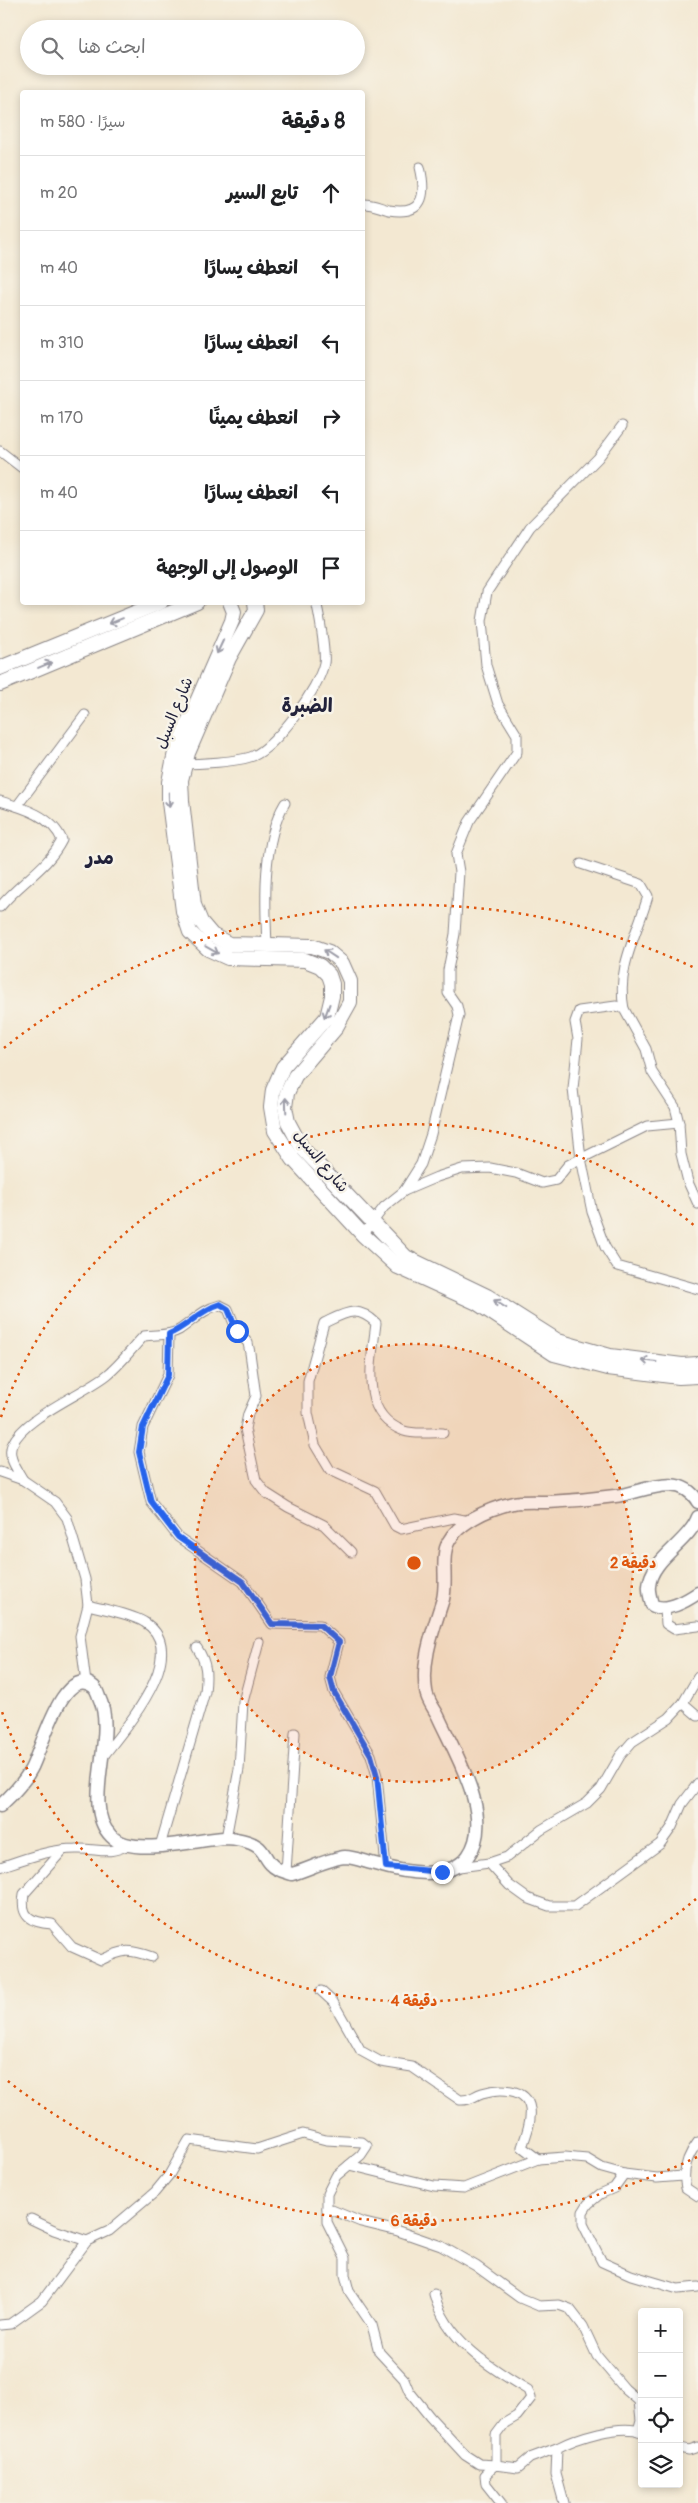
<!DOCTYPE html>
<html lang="ar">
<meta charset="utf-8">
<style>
body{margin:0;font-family:Pangolin,"Playpen Sans Arabic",sans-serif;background:#f2f2f2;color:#202124;direction:rtl}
.controls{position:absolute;right:15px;bottom:15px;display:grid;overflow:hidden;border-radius:5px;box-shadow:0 2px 8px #0003}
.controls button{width:45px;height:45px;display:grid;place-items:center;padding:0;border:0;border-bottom:1px solid #e0e0e0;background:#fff;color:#202124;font:25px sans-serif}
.stop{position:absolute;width:15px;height:15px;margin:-11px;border:4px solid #2563eb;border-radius:50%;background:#fff}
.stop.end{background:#2563eb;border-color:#fff;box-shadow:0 1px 5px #0008}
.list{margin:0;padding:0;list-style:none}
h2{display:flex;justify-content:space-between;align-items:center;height:65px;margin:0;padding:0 20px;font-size:21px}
h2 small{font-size:16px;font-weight:400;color:#757577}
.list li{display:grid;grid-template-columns:32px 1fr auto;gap:15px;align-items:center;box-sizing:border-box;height:75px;padding:0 20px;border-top:1px solid #e0e0e0}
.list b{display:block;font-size:19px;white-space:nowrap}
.list em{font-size:16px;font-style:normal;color:#757577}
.icon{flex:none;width:28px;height:28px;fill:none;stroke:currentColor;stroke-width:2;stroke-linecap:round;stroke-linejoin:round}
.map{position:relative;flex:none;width:698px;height:2503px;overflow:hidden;direction:ltr}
.search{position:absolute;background:#fff;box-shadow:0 2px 8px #0003;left:20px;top:20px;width:345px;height:55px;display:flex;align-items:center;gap:12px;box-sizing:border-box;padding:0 18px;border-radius:28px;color:#757577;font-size:19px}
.panel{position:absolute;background:#fff;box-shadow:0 2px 8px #0003;left:20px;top:90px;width:345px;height:515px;border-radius:5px;direction:rtl}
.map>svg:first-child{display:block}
</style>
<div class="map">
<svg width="698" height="2503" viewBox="0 0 698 2503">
<rect width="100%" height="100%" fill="#f7f3e8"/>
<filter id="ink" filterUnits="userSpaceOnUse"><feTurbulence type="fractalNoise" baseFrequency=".02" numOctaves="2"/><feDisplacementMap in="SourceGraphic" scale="10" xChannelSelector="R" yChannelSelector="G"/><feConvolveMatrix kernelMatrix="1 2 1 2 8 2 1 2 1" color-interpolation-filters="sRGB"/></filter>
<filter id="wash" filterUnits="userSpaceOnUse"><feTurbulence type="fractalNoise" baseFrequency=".0096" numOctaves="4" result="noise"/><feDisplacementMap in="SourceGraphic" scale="20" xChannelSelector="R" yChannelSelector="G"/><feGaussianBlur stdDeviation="1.12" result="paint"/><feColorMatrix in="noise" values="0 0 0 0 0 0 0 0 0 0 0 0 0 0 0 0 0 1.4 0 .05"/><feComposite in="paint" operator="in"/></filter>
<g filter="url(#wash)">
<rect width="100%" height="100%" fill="#f3e8d2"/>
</g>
<g filter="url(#ink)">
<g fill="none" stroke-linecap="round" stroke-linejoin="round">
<defs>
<g id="street">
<path d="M362,204C372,203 380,208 389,210C423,216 427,196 420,167"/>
<path d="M0,451L22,468"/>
<path d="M180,764C198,764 238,762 253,756C276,747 319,688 324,663C326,654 319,612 316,602"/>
<path d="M0,801C24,808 52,816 62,840C48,868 19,883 0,907"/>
<path d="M17,806L85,715"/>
<path d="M581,864L641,884L648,896C637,935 616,968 624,1009"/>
<path d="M267,945C265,903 262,841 285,803"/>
<path d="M404,1191L421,1164L431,1134L459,1015L457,1006L448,993V970L455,934L459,872L456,854L469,822L517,752V735L498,704L486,665L482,621L487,592L530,527L598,458L622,426"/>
<path d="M698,1204L688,1182L681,1154L679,1123L675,1107L652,1072L646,1049L624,1009L616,1006L579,1011L575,1022L578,1039L573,1089L581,1158L592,1212L605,1247L617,1266L698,1289"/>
<path d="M363,1235L384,1207L404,1191L437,1177L462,1169L490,1168L516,1173L542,1183L556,1180L568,1165L647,1126L679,1123"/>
<path d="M169,1334L168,1375L143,1427L139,1452L151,1502L178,1537L243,1582L272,1624L320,1625L339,1642L330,1677L334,1692L371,1755L377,1776L386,1867"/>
<path d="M443,1433C431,1432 415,1435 404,1431C358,1414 372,1360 376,1323C357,1304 345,1313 324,1323L308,1381V1413L315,1445L330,1470L375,1491L395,1526L401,1529L454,1518L469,1521"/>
<path d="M0,1472L23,1480L55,1502L67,1518L85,1579L88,1605L80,1636L86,1683"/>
<path d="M23,1480C17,1469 7,1457 12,1445C24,1417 83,1394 107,1375C121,1364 132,1348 144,1336C156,1334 169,1336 179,1330C193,1321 203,1309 220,1305L228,1309L237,1331L248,1343L250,1353L256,1396L248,1414L245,1429L256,1480L266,1493L288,1507L324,1525L351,1552"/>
<path d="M88,1605C106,1610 128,1613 144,1622C194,1652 123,1730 102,1758"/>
<path d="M665,1609L666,1624L674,1629L698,1626"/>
<path d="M683,1703L698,1716"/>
<path d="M226,1838L239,1769L243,1702L259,1642"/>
<path d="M160,1846L205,1692C207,1674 207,1663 197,1648"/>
<path d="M63,1850L24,1894C20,1918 31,1922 52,1924L72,1947L101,1960C124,1949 128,1949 152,1957"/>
<path d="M489,1863L509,1885L527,1898L549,1906H575L660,1844L672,1827L682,1804L698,1783"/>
<path d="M0,1867C24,1859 50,1849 76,1849C98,1848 107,1856 128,1845"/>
<path d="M459,1867L489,1863L507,1857L541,1830L587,1803L601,1789L620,1756L632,1742L669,1718L683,1703L698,1677"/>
<path d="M286,1872L295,1733"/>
<path d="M321,1991L333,2002L361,2051L381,2062L412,2067L460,2100C470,2101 473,2096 482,2093C498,2088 527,2087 530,2109C532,2120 526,2136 522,2147L538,2159"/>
<path d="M698,2142C687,2156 682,2170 686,2188L698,2196"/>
<path d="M349,2165L434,2186L464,2188L538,2159L565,2157L587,2159L602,2168L624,2174L657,2178L683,2176"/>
<path d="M624,2174L614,2188L600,2194L588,2204L583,2212V2224L602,2262L631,2275L678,2289L698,2287"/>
<path d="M327,2208L361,2222L398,2231L441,2246L476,2266L520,2298L539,2306L559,2305L570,2309L583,2326L597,2356L625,2389L639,2401L641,2420L638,2431"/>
<path d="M31,2219L54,2230L87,2241"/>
<path d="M0,2325L10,2324L42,2301L87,2241L109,2231L155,2192L169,2175L189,2140L257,2149L303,2134L326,2140L362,2142L367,2146L361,2155L336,2176L327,2194V2222L345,2258V2275L349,2291L372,2325L379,2352L404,2379L409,2391L430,2417L465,2455L479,2464L496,2465V2435L505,2423L517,2416L531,2398L528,2390C489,2367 446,2340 434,2294"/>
<path d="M679,2448L689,2450L698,2447"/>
<path d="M501,2503L486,2484L485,2475L496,2465L518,2468L530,2458L557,2448"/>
<path d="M564,2503L556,2474L557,2448C576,2438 621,2423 642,2432"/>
</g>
<g id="secondary">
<path d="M698,1517C689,1542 651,1559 649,1586C648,1592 651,1599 652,1605C666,1613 686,1601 698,1593"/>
<path d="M0,1806C12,1795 23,1784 31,1769C41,1752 63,1661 94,1687C96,1689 98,1694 99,1697C118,1736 80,1805 111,1836C132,1858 197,1839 225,1838C235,1838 250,1841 258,1847C264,1851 266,1860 272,1865C276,1870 286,1872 292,1874C307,1870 330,1858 345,1857C354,1857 366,1862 375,1864C402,1872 449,1882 468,1856C496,1818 454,1752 438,1716C434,1708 427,1700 426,1691C421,1660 434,1628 443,1599C447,1582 442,1564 446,1548C453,1523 491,1508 513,1503C524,1501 537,1502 548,1502C571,1501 593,1499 615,1496C641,1493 680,1470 698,1502"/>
</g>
<g id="primary">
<path d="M230,602L234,612L232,621L175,752L169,782V802L183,911L190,932L208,949L228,958L305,960L320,966L329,975L332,984V996L327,1017L283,1067L273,1090L271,1107L275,1131L293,1159L363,1235L398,1267L477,1303L554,1354L608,1368L679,1377L698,1376"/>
<path d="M255,602L256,610L229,658L188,753L181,780L182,801L194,905L201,922L212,935L229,944L312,946L329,952L342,963L350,981V1002L335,1029L295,1076L287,1093L285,1107L288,1122L302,1148L406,1257L487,1296L558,1341L610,1356L682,1365L698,1364"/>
<path d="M0,668L161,602"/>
<path d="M0,684L197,602"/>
</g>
</defs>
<use href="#street" stroke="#8a8586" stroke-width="11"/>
<use href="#secondary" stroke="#8a8586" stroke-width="15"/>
<use href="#primary" stroke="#8a8586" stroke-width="16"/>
<use href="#street" stroke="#fff" stroke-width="9"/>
<use href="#secondary" stroke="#fff" stroke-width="12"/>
<use href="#primary" stroke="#fff" stroke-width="14"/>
</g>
<defs><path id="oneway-shaft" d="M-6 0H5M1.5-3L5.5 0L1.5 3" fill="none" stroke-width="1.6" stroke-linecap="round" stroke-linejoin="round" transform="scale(1.25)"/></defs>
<g stroke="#9c9ca7">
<use href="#oneway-shaft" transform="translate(116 621) rotate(158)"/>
<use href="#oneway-shaft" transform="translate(220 647) rotate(115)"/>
<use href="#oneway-shaft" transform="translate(45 665) rotate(-23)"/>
<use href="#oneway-shaft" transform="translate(169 800) rotate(88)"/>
<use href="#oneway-shaft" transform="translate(212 950) rotate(29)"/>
<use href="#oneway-shaft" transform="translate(330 954) rotate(-146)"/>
<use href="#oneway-shaft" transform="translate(327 1011) rotate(110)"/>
<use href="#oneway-shaft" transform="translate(286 1105) rotate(-92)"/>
<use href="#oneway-shaft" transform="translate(500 1304) rotate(-148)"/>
<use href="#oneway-shaft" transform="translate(649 1361) rotate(-173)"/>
</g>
</g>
<g fill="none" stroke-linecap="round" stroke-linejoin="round" filter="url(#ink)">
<path stroke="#2563eb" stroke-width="6" d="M237,1331L228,1309L220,1304C200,1310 187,1327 169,1334L168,1375L143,1427L139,1452L151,1502L178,1537L243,1582L272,1624L320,1625L339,1642L330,1677L334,1692L371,1755L377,1776L386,1867L442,1872"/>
</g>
<circle cx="414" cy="1563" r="219" fill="#de560e" fill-opacity=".12"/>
<g fill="none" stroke="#de560e" stroke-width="2.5" stroke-dasharray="2.5 5">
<circle cx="414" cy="1563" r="219"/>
<path d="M696 1899A438 438 0 0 1 1 1709M1 1417A438 438 0 0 1 696 1227"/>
<path d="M697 2157A658 658 0 0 1 4 2078M4 1048A658 658 0 0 1 697 969"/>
</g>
<g text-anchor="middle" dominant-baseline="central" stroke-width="5" stroke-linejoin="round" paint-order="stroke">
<g font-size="16" fill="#22223b" stroke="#f7f3e8">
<text transform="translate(174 713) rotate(-68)">شارع السبل</text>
<text transform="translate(321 1161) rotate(50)">شارع السبل</text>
</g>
<g font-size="19" font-weight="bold" fill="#22223b" stroke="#f7f3e8">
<text x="307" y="706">الضبرة</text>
<text x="100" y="858">مدر</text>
</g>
</g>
<circle cx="414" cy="1563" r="8" fill="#de560e" stroke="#f7f3e8" stroke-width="2.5"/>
<g font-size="15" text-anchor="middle" font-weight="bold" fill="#de560e" stroke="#f7f3e8" stroke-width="5" stroke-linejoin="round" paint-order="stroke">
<text x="633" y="1568">2 دقيقة</text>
<text x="414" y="2006">4 دقيقة</text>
<text x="414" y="2226">6 دقيقة</text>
</g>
</svg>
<div class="controls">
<button>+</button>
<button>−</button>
<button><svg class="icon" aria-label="locate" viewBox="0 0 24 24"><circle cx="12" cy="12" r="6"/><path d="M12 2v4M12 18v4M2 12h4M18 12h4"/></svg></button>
<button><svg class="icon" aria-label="layers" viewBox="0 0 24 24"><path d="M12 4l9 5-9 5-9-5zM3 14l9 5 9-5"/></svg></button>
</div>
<div class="stop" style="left:237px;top:1331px"></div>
<div class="stop end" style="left:442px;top:1872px"></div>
<div class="search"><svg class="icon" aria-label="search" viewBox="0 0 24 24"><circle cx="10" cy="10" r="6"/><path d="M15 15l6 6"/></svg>ابحث هنا</div>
<section class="panel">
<h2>8 دقيقة<small>سيرًا · 580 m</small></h2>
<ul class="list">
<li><svg class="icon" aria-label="ahead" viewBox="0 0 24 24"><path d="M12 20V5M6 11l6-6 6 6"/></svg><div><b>تابع السير</b></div><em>20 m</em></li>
<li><svg class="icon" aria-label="left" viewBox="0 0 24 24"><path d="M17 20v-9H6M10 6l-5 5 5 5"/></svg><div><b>انعطف يسارًا</b></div><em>40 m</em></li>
<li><svg class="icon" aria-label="left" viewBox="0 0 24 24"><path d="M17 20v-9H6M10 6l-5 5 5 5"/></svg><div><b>انعطف يسارًا</b></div><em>310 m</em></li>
<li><svg class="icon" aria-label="right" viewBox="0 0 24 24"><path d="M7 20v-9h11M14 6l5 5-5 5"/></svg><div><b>انعطف يمينًا</b></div><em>170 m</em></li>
<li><svg class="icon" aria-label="left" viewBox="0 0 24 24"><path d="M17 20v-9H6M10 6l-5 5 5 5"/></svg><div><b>انعطف يسارًا</b></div><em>40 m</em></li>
<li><svg class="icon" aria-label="arrive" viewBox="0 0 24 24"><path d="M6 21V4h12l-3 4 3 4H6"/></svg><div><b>الوصول إلى الوجهة</b></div></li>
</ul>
</section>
</div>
